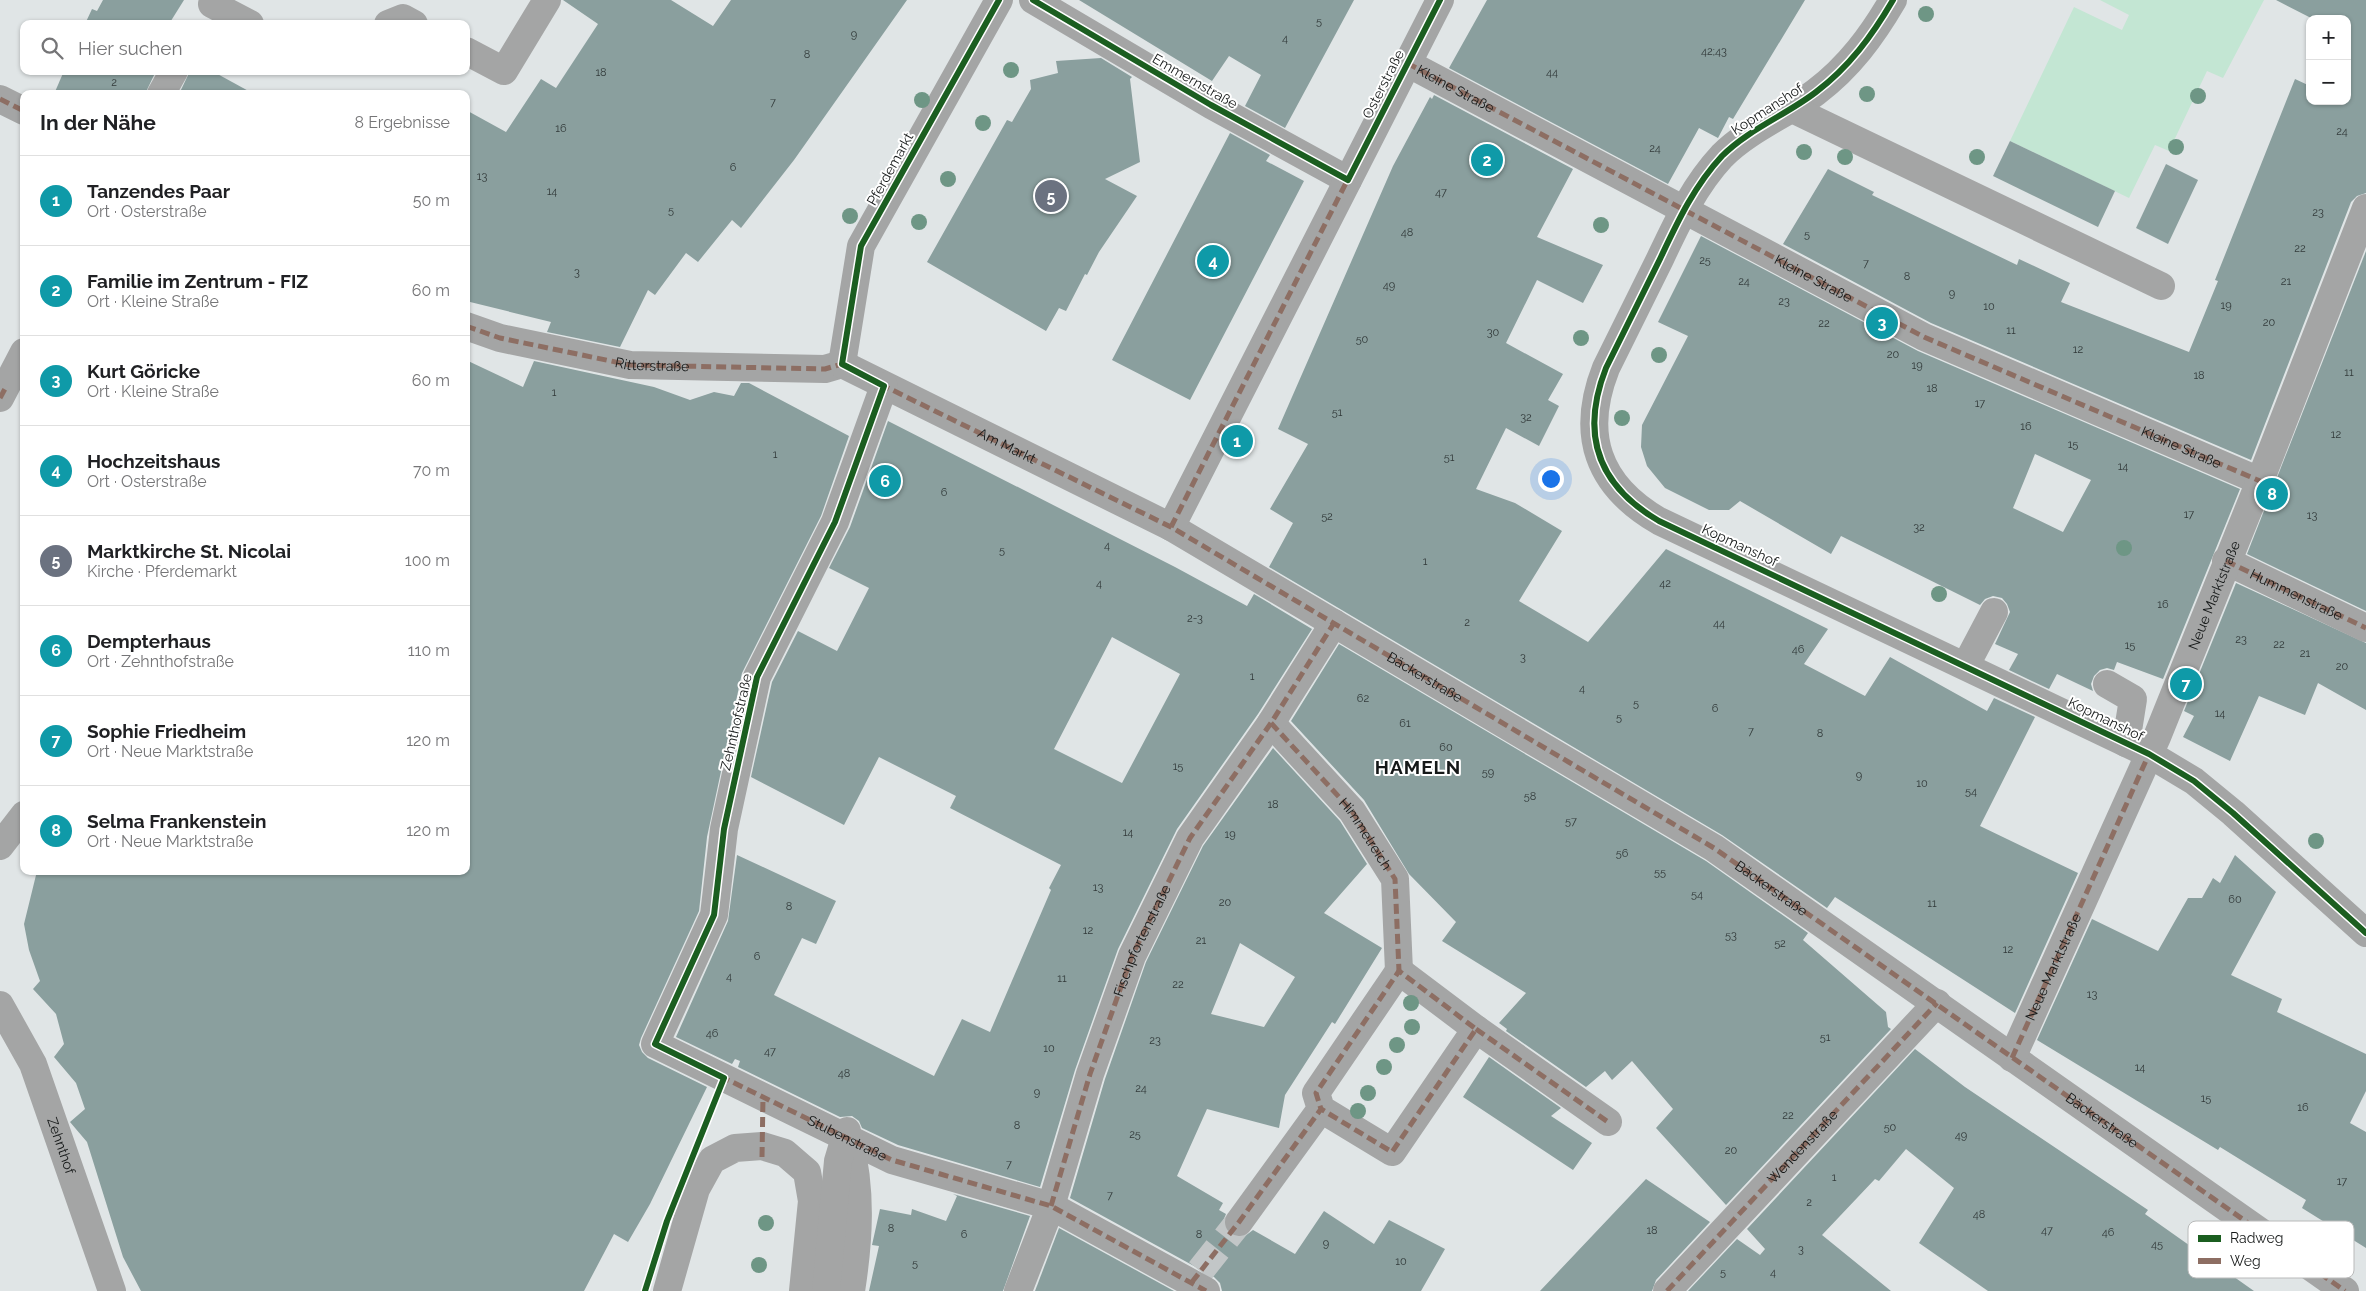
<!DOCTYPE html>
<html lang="de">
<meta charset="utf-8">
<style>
body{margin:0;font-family:Raleway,sans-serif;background:#f2f2f2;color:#202124}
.controls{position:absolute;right:15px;top:15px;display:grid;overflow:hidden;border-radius:10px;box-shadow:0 1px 4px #0004}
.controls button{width:45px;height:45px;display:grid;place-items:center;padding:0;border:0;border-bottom:1px solid #e0e0e0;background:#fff;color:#202124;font:25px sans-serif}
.you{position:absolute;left:1550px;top:478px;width:18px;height:18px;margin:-12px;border:4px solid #fff;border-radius:50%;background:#1a73e8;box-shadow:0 0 0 8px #1a73e833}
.badge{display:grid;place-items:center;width:32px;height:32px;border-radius:50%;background:#0b8043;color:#fff;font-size:16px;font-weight:700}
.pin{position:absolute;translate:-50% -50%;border:2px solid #fff;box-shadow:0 1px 5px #0006}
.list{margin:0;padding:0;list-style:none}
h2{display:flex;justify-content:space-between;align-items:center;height:65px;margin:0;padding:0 20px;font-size:21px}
h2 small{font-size:16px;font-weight:400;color:#757577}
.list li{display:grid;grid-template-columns:32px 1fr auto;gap:15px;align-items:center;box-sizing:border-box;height:90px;padding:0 20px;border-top:1px solid #e0e0e0}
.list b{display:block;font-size:19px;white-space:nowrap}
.list p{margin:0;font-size:16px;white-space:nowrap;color:#757577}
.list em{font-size:16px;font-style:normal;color:#757577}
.icon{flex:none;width:28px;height:28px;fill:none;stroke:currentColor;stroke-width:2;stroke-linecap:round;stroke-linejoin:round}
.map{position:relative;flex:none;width:2366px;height:1291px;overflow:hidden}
.search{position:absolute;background:#fff;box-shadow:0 1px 4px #0004;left:20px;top:20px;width:450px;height:55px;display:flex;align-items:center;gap:12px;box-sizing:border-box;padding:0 18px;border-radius:10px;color:#757577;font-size:19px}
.panel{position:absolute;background:#fff;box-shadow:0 1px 4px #0004;left:20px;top:90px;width:450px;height:785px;border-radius:10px}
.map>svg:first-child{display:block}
</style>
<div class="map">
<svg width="2366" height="1291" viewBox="0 0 2366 1291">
<rect width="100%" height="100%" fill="#e0e5e6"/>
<path fill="#c3e6d3" d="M2100,0H2264L2223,78L2207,71L2169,151L2155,145L2129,198L2010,141L2074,7L2122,30L2129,15Z"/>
<g fill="#8a9f9e" fill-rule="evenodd">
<path d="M103,0H184L169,24H85L92,9L97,11Z"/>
<path d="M563,0H671L713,26L731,0H907L794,160L741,228L732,220L698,262L686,253L655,295L648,290L620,347L547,332L551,322L466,301V110L506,132L541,79L556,88L598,24Z"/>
<path d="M1079,0H1354L1285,128L1245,106L1261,75L1229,56L1212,81Z"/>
<path d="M1487,0H1805L1733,119L1729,117L1718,138L1699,128L1668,184L1449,68Z"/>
<path d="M2276,0H2366V193L2357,196L2351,202L2251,460L1931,323L1783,244L1828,169L1874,192L1872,195L2017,265L2019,259L2070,283L2061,302L2189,352L2218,281L2215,280L2295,79L2310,86V101H2347V19H2313Z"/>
<path d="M1101,58L1132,77L1130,79L1140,162L1105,179L1137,196L1099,252L1087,275L1085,274L1066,311L1059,308L1046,331L927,262L1007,120L1012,122L1031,89L1030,80L1058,73L1056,61Z"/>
<path d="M64,71H156L145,94H54Z"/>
<path d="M190,71H212L254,94H179Z"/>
<path d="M1434,95L1573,169L1537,237L1603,265L1583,303L1537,280L1506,343L1563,374L1548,400L1559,406L1539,446L1506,428L1476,489L1515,503L1562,531L1519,601L1588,642L1666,549L1828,629L1804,664L1865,696L1890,657L1987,711L1994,698L2035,717L1980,826L2078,873L2015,1013L1835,897L1827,908L1722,835L1269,567L1293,523L1270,509L1308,444L1278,429L1393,166L1430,97L1432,99Z"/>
<path d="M1230,133L1270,155L1266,161L1304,181L1190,400L1112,360Z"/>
<path d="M2010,141L2115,191L2098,227L1993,176Z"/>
<path d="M2166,164L2198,180L2168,244L2136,228Z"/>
<path d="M1701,236L1918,351L2240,489L2163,679L2117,662L2114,670L2107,668L2100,670L2094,676L2091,684L2093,691L2057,674L2049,689L2009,670L2018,654L1995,644L2010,612L2007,604L2002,598L1993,596L1985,599L1980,605L1841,536L1831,554L1740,501L1729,510H1709L1665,488L1647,466L1641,447L1642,425L1688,336L1658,322ZM2035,454L2091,480L2063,532L2013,508Z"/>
<path d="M2366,251V611L2247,554Z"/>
<path d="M466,360L523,387L534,361L654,387L690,400L714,392L734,396L741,383H749L849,436L821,516L742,673L707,837L699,911L641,1038L639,1045L642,1052L648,1058L707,1087L650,1204L628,1242L614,1234L584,1291H141L123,1257L87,1142L70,1122L85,1109L76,1083L54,1057L64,1044L56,1014L33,989L40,981L29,950L24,924L37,871H466Z"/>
<path d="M888,421L1175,567L1247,606L1254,594L1312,629L1258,714L1177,829L1118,949L1075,1070L1040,1187L898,1145L862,1128L859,1121L852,1116L840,1117L738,1067L740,1061L735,1059L732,1064L676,1037L728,921L737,855L836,901L816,944L802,938L774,995L934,1076L962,1019L990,1032L1051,890L1049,888L1061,865L950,808L956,796L879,757L844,825L751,777L772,682L798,631L837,651L869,588L829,568L850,527ZM1112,637L1180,674L1122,783L1054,749Z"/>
<path d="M2236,583L2366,643V710L2318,683L2305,715L2259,696L2230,761L2183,737L2194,716L2184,711Z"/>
<path d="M1339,644L1706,861L1808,933L1803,940L1886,1012L1888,1027L1891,1029L1726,1205L1656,1128L1673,1109L1632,1061L1612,1080L1605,1071L1586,1087L1506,1031L1507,1029L1499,1023L1526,993L1442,941L1456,922L1409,874L1364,800L1291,721Z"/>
<path d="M1273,748L1340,821L1367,864L1324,913L1382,948L1335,1024L1332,1022L1285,1095L1279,1128L1207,1109L1177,1176L1223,1203L1219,1210L1226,1214L1223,1221L1225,1228L1230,1235L1237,1237L1245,1236L1253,1230L1295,1254L1324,1211L1374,1244L1389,1220L1445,1249L1421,1291H1222L1220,1283L1214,1277L1070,1198L1105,1079L1146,962L1203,846ZM1240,943L1295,977L1264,1027L1211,1014Z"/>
<path d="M2235,855L2276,892L2231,975L2282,999L2277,1012L2366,1054V1091L2350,1123L2366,1132V1248L2302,1208L2306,1200L2220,1147L2218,1150L2037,1040L2092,919L2158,951L2188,898H2202L2213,878L2220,883Z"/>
<path d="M1915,1049L1965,1087L2148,1210L2145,1214L2254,1291H1988L1919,1243L1954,1188L1906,1149L1879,1181L1875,1179L1822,1235L1891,1291H1688L1737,1239L1760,1255L1765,1249L1747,1229Z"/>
<path d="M1489,1057L1561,1108L1551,1116L1592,1143L1573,1170L1463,1097Z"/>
<path d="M1646,1179L1710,1222L1656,1280L1652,1291H1540Z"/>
<path d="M953,1194L1030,1216L1003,1291H869L879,1246L872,1245L880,1209L911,1215L912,1209L946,1221L957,1196Z"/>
<path d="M1059,1228L1174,1291H1035Z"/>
</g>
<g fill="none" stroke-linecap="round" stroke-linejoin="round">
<path stroke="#c2c6c7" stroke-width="28" stroke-dasharray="28 14" stroke-linecap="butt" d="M1200,1271L1239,1222"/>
<g stroke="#a4a5a5" stroke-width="28">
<path d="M1033,0L1211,105L1348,180"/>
<path d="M1893,0C1872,36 1849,67 1816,92C1786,115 1749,129 1722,156C1694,186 1677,223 1660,259C1642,296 1624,332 1606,368C1580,434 1597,485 1659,521L2149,754L2194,781L2233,813L2366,933"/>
<path d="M212,4L250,24"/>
<path d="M388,24L403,18L414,24"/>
<path d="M466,51L504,71L547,0"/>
<path id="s1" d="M1407,63L1924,337L2260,481"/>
<path d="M161,94L174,71"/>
<path d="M0,99L24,111"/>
<path d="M1790,108L2161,286"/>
<path d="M466,326L500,338L630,365L825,369L842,364"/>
<path id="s2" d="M842,364L1171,527L1714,848L2345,1291"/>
<path d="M842,364L861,246L999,0"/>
<path id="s3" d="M884,386L835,522L757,677L724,829L714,915L655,1044L892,1160L1051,1206L1206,1291"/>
<path d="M0,398L24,352"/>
<path d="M1171,527L1440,0"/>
<path d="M2226,561L2366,628"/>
<path d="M1966,665L1994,612"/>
<path d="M2107,684L2133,699L2126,743"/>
<path id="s4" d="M1271,723L1352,811L1395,879L1399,971"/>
<path d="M0,846L24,815"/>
<path id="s5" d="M0,1005L33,1064L112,1291"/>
<path d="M1476,1029L1608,1122"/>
<path id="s6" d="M2012,1058L2157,737L2260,481L2366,208"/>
<path d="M849,1140C862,1191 859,1240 851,1291"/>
<path d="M1239,1222L1321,1109L1392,1152L1476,1029L1399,971L1316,1093L1321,1109"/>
<path d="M667,1291L696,1189L712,1160L735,1148L762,1146L785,1153L807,1172L812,1201L803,1291"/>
<path d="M826,1291L838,1161L847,1131"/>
<path d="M1018,1291L1051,1206L1090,1074L1132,956L1190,838L1271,723L1334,623"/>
<path id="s7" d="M1667,1291L1937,1003"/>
</g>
<g stroke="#8d6e63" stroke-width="5" stroke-dasharray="10 5" stroke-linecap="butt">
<path d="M1407,63L1924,337L2260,481"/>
<path d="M0,99L24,111"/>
<path id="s8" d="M466,326L500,338L630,365L825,369L842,364"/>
<path d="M880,384L1171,527L1714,848L2345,1291"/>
<path d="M0,398L7,385"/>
<path d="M1171,527L1349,177"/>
<path id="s9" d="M2226,561L2366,628"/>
<path d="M1271,723L1352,811L1395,879L1399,971"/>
<path d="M1476,1029L1608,1122"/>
<path d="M2012,1058L2149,754"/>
<path d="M720,1076L892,1160L1051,1206L1206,1291"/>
<path d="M762,1157L763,1097"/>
<path id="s10" d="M1051,1206L1090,1074L1132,956L1190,838L1271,723L1334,623"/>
<path d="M1192,1282L1239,1222L1321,1109L1392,1152L1476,1029L1399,971L1316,1093L1321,1109"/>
<path d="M1667,1291L1937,1003"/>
</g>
<defs>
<g id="cycleway">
<path d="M1033,0L1211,105L1348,180L1440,0"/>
<path d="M1893,0C1872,36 1849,67 1816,92C1786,115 1749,129 1722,156C1694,186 1677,223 1660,259C1642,296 1624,332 1606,368C1580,434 1597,485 1659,521L2149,754L2194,781L2233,813L2366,933"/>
<path d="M645,1291L667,1221L724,1078L655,1044L714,915L724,829L757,677L835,522L884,386L842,364L861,246L999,0"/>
</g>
</defs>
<use href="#cycleway" stroke="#fff" stroke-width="9"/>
<use href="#cycleway" stroke="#1b5e20" stroke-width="6"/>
</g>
<g fill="#6e9685">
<circle cx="1926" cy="14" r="8"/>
<circle cx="1011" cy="70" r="8"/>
<circle cx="1867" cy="94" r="8"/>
<circle cx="2198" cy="96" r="8"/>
<circle cx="922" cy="100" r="8"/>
<circle cx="983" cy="123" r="8"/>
<circle cx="2176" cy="147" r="8"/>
<circle cx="1804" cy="152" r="8"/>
<circle cx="1845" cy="157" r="8"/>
<circle cx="1977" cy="157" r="8"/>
<circle cx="948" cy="179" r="8"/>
<circle cx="850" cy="216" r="8"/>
<circle cx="919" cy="222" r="8"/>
<circle cx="1601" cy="225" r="8"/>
<circle cx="1581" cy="338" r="8"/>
<circle cx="1659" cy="355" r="8"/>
<circle cx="1622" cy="418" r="8"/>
<circle cx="2124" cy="548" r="8"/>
<circle cx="1939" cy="594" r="8"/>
<circle cx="2316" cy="841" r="8"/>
<circle cx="1411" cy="1003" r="8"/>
<circle cx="1412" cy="1027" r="8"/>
<circle cx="1397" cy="1045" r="8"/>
<circle cx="1384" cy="1067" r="8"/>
<circle cx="1368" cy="1093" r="8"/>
<circle cx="1358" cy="1111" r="8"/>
<circle cx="766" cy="1223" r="8"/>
<circle cx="759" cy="1265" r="8"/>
</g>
<g text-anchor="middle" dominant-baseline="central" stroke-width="4" stroke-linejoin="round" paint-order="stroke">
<g font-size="11" fill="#323a3a">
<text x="1319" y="21">5</text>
<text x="854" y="34">9</text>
<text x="1285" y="38">4</text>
<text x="1714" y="51">42;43</text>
<text x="807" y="54">8</text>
<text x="601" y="72">18</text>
<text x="1552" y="72">44</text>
<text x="114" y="82">2</text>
<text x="773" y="102">7</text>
<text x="561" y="128">16</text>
<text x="2342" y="131">24</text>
<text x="1655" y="148">24</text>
<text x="733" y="167">6</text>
<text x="482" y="176">13</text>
<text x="552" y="191">14</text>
<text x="1441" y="192">47</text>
<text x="671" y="210">5</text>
<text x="2318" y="212">23</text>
<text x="1407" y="232">48</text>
<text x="1807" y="234">5</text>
<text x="2300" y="248">22</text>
<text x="1705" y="260">25</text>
<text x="1866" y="263">7</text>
<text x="577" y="272">3</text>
<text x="1907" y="276">8</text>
<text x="1744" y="281">24</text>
<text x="2286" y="281">21</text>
<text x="1389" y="285">49</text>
<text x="1952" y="293">9</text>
<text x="1784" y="301">23</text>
<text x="2226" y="305">19</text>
<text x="1989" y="306">10</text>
<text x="2269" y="322">20</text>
<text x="1824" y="323">22</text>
<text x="2011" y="330">11</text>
<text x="1493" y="332">30</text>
<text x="1362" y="339">50</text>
<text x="2078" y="349">12</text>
<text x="1893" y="354">20</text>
<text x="1917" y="365">19</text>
<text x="2349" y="372">11</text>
<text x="2199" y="375">18</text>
<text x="1932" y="388">18</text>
<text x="554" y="392">1</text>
<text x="1980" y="403">17</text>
<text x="1337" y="412">51</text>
<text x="1526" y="417">32</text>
<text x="2026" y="426">16</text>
<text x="2336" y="434">12</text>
<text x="2073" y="444">15</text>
<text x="775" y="454">1</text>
<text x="1449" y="457">51</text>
<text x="2123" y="466">14</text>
<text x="944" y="492">6</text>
<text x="2189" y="514">17</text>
<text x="2312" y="515">13</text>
<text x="1327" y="516">52</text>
<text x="1919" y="527">32</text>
<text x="1107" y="545">4</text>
<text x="1002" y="550">5</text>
<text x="1425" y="561">1</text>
<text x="1099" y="583">4</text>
<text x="1665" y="583">42</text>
<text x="2163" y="604">16</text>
<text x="1195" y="618">2-3</text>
<text x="1467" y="622">2</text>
<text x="1719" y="623">44</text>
<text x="2241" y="639">23</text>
<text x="2279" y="644">22</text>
<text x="2130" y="645">15</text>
<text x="1798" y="649">46</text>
<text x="2305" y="653">21</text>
<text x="1523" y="657">3</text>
<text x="2342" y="666">20</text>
<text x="1252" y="676">1</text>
<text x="1582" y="688">4</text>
<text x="1363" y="698">62</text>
<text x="1636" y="703">5</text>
<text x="1715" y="708">6</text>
<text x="2220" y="713">14</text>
<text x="1619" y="717">5</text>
<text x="1405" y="723">61</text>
<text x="1751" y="731">7</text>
<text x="1820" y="733">8</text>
<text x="1446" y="747">60</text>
<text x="1178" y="766">15</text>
<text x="1488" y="772">59</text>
<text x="1859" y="775">9</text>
<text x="1922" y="783">10</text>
<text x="1971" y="791">54</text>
<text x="1530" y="796">58</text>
<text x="1273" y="804">18</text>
<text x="1571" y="821">57</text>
<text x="1128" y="832">14</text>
<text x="1230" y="834">19</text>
<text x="1622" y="853">56</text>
<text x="1660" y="872">55</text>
<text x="1098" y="887">13</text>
<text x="1697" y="894">54</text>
<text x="2235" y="899">60</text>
<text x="1225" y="902">20</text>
<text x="1932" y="903">11</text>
<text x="789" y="906">8</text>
<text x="1088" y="930">12</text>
<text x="1731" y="935">53</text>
<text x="1201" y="940">21</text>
<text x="1780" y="943">52</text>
<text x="2008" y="949">12</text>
<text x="757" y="956">6</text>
<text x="729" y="976">4</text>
<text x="1062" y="978">11</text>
<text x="1178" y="984">22</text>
<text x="2092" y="994">13</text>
<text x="712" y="1033">46</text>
<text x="1825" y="1037">51</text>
<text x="1155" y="1040">23</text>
<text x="1049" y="1048">10</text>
<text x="770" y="1051">47</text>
<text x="2140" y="1067">14</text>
<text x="844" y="1073">48</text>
<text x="1141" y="1088">24</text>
<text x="1037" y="1092">9</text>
<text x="2206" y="1098">15</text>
<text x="2303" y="1107">16</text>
<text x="1788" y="1115">22</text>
<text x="1017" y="1125">8</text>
<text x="1890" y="1127">50</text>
<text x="1135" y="1134">25</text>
<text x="1961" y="1135">49</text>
<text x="1731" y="1150">20</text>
<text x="1009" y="1164">7</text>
<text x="1834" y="1177">1</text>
<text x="2342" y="1181">17</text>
<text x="1110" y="1195">7</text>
<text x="1809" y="1202">2</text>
<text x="1979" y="1214">48</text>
<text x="891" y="1228">8</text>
<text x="1652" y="1230">18</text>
<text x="2047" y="1230">47</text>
<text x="2108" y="1232">46</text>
<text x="964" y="1234">6</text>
<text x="1199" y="1234">8</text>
<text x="1326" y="1243">9</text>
<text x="2157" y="1244">45</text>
<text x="1801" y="1249">3</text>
<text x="1401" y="1261">10</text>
<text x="915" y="1263">5</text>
<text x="1723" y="1272">5</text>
<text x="1773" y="1272">4</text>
</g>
<g font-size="14" fill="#151818" stroke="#fff">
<text transform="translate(1195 81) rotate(30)">Emmernstraße</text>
<text transform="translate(1383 84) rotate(-63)">Osterstraße</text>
<text stroke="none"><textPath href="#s1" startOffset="55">Kleine Straße</textPath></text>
<text transform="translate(1767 109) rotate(-33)">Kopmanshof</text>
<text transform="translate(890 169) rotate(-61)">Pferdemarkt</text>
<text stroke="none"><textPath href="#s1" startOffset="460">Kleine Straße</textPath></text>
<text stroke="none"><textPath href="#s8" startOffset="191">Ritterstraße</textPath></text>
<text stroke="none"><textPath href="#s2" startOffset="184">Am Markt</textPath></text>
<text stroke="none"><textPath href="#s1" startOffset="865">Kleine Straße</textPath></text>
<text transform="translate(1740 545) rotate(25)">Kopmanshof</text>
<text stroke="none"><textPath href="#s6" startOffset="505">Neue Marktstraße</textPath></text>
<text stroke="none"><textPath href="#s9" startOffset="78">Hummenstraße</textPath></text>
<text stroke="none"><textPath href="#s2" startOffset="662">Bäckerstraße</textPath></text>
<text transform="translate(2106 719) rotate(26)">Kopmanshof</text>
<text transform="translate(736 722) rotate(-77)">Zehnthofstraße</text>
<text stroke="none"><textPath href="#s4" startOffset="146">Himmelreich</textPath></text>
<text stroke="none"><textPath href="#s2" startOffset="1068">Bäckerstraße</textPath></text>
<text stroke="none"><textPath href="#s10" startOffset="281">Fischpfortenstraße</textPath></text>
<text stroke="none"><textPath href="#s6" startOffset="100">Neue Marktstraße</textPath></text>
<text stroke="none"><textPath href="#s2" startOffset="1472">Bäckerstraße</textPath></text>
<text stroke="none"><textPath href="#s3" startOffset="916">Stubenstraße</textPath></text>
<text stroke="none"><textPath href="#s5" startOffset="154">Zehnthof</textPath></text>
<text stroke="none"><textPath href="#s7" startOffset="198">Wendenstraße</textPath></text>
</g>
<g font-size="19" font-weight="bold" letter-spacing="1" fill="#151818" stroke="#fff">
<text x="1418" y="767">HAMELN</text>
</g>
</g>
<rect x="2188" y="1221" width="166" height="57" rx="8" fill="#fff" stroke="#b9baba" stroke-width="1"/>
<rect x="2198" y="1235" width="23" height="7" fill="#1b5e20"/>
<rect x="2198" y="1258" width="23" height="6" fill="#8d6e63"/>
<g font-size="14" fill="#151818">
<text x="2230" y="1243">Radweg</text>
<text x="2230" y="1266">Weg</text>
</g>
</svg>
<div class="controls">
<button>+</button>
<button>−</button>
</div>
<div class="you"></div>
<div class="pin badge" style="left:1237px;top:441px;background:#0f9aa8">1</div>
<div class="pin badge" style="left:1487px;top:160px;background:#0f9aa8">2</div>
<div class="pin badge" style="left:1882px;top:323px;background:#0f9aa8">3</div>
<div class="pin badge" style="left:1213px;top:261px;background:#0f9aa8">4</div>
<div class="pin badge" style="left:1051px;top:196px;background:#6b7280">5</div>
<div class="pin badge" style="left:885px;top:481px;background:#0f9aa8">6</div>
<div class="pin badge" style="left:2186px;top:684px;background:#0f9aa8">7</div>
<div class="pin badge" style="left:2272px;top:494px;background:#0f9aa8">8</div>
<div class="search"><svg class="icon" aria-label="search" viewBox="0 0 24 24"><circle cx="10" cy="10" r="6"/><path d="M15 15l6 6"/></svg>Hier suchen</div>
<section class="panel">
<h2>In der Nähe<small>8 Ergebnisse</small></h2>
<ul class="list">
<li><span class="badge" style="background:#0f9aa8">1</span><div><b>Tanzendes Paar</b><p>Ort · Osterstraße</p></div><em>50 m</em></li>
<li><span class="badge" style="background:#0f9aa8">2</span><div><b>Familie im Zentrum - FIZ</b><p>Ort · Kleine Straße</p></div><em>60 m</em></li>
<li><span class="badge" style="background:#0f9aa8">3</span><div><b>Kurt Göricke</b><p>Ort · Kleine Straße</p></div><em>60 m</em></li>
<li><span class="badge" style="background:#0f9aa8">4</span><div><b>Hochzeitshaus</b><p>Ort · Osterstraße</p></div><em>70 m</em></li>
<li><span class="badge" style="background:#6b7280">5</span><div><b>Marktkirche St. Nicolai</b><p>Kirche · Pferdemarkt</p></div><em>100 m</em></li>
<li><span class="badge" style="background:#0f9aa8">6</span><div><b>Dempterhaus</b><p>Ort · Zehnthofstraße</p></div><em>110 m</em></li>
<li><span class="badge" style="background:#0f9aa8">7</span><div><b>Sophie Friedheim</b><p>Ort · Neue Marktstraße</p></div><em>120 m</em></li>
<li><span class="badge" style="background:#0f9aa8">8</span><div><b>Selma Frankenstein</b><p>Ort · Neue Marktstraße</p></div><em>120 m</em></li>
</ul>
</section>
</div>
